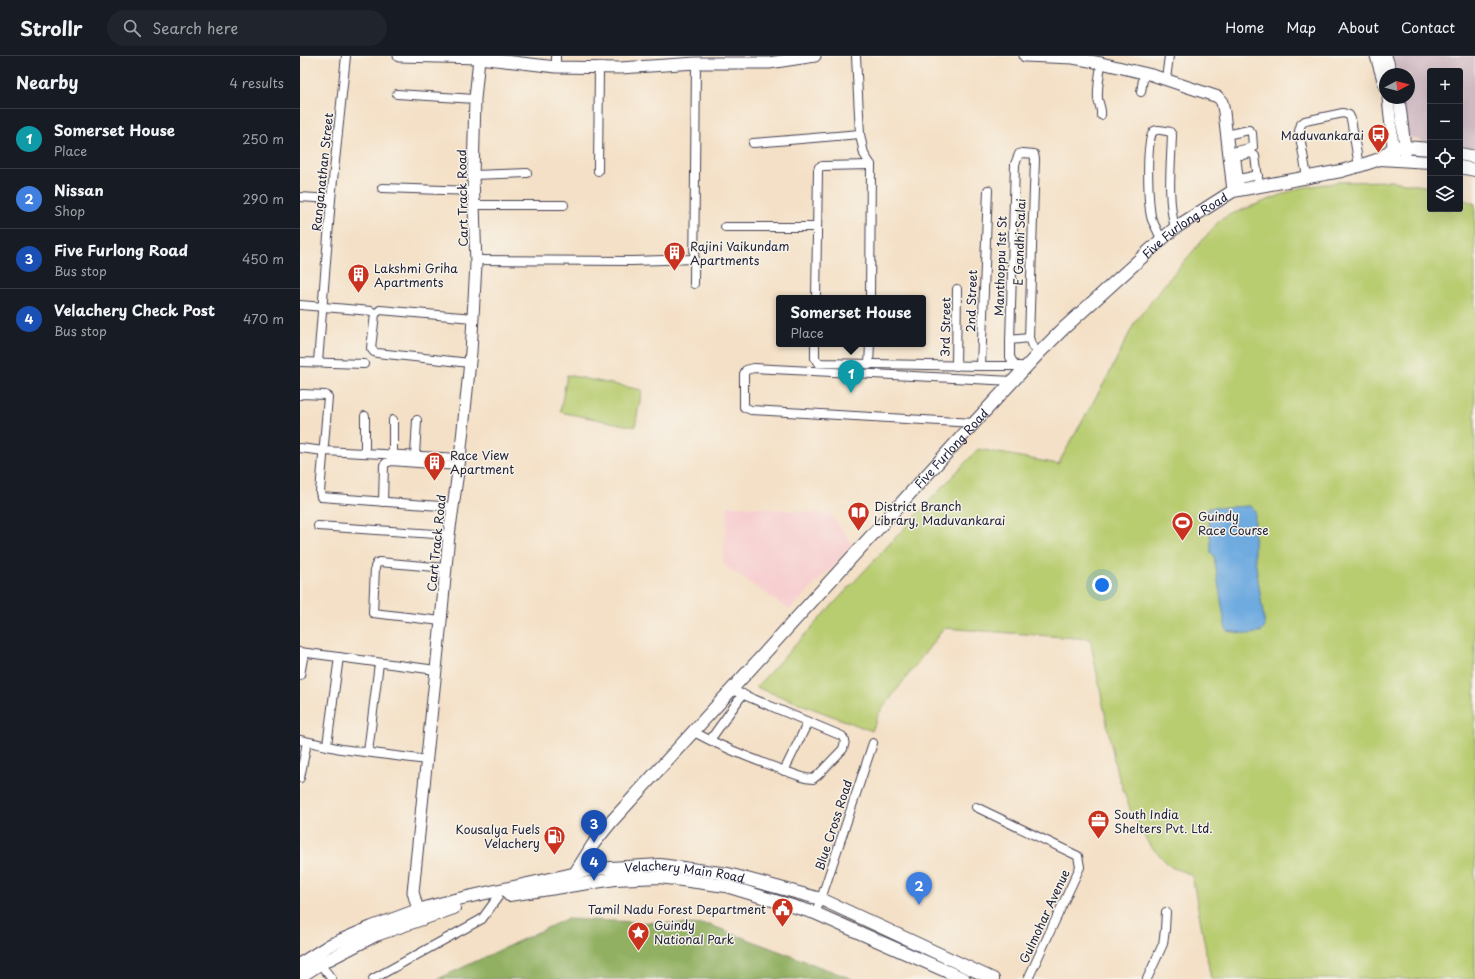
<!DOCTYPE html>
<meta charset="utf-8">
<style>
body{margin:0;font-family:"Playpen Sans",sans-serif;background:#20242c;color:#f1f3f6}
.controls{position:absolute;right:12px;top:12px;display:grid;overflow:hidden;border-radius:4px;box-shadow:0 4px 16px #0002}
.controls button{width:36px;height:36px;display:grid;place-items:center;padding:0;border:0;border-bottom:1px solid #363941;background:#171b24;color:#f1f3f6;font:20px sans-serif}
.compass{position:absolute;left:1079px;top:12px;width:36px;height:36px;border-radius:50%;background:#171b24;box-shadow:0 4px 16px #0002;rotate:83deg}
.you{position:absolute;left:802px;top:529px;width:14px;height:14px;margin:-10px;border:3px solid #fff;border-radius:50%;background:#1a73e8;box-shadow:0 0 0 6px #1a73e833}
.badge{display:grid;place-items:center;width:26px;height:26px;border-radius:50%;background:#c8321e;color:#fff;font-size:13px;font-weight:700}
.pin{position:absolute;translate:-50% -33px;filter:drop-shadow(0 1px 2px #0008)}
.pin::after{content:'';position:absolute;top:21px;width:14px;height:12px;background:inherit;clip-path:polygon(0 0,100% 0,50% 100%)}
.popup{position:absolute;left:476px;top:239px;width:150px;height:52px;box-sizing:border-box;display:grid;place-content:center;border-radius:4px;background:#171b24;filter:drop-shadow(0 1px 3px #0005);font-size:13px;white-space:nowrap;color:#9ea1a6}
.popup b{font-size:15px;color:#f1f3f6}
.popup::after{content:'';position:absolute;left:50%;top:100%;margin-left:-8px;border:8px solid transparent;border-top-color:#171b24}
.list{margin:0;padding:0;list-style:none}
h2{display:flex;justify-content:space-between;align-items:center;height:52px;margin:0;padding:0 16px;font-size:17px}
h2 small{font-size:13px;font-weight:400;color:#9ea1a6}
.list li{display:grid;grid-template-columns:26px 1fr auto;gap:12px;align-items:center;box-sizing:border-box;height:60px;padding:0 16px;border-top:1px solid #363941}
.list b{display:block;font-size:15px;white-space:nowrap}
.list p{margin:0;font-size:13px;white-space:nowrap;color:#9ea1a6}
.list em{font-size:13px;font-style:normal;color:#9ea1a6}
.icon{flex:none;width:22px;height:22px;fill:none;stroke:currentColor;stroke-width:2;stroke-linecap:round;stroke-linejoin:round}
.map{position:relative;flex:none;width:1175px;height:923px;overflow:hidden}
header{display:flex;align-items:center;gap:24px;box-sizing:border-box;height:56px;padding:0 20px;background:#171b24;border-bottom:1px solid #363941}
header strong{font-size:19px}
nav{display:flex;gap:22px;margin-inline-start:auto;font-size:14px}
.search{width:280px;height:36px;background:#20242c;display:flex;align-items:center;gap:10px;box-sizing:border-box;padding:0 14px;border-radius:22px;color:#9ea1a6;font-size:15px}
main{display:flex}
aside{flex:1;background:#171b24}
.map>svg:first-child{display:block}
</style>
<header>
<strong>Strollr</strong>
<div class="search"><svg class="icon" aria-label="search" viewBox="0 0 24 24"><circle cx="10" cy="10" r="6"/><path d="M15 15l6 6"/></svg>Search here</div>
<nav><a>Home</a><a>Map</a><a>About</a><a>Contact</a></nav>
</header>
<main>
<aside>
<h2>Nearby<small>4 results</small></h2>
<ul class="list">
<li><span class="badge" style="background:#0f9aa8">1</span><div><b>Somerset House</b><p>Place</p></div><em>250 m</em></li>
<li><span class="badge" style="background:#3f7fe0">2</span><div><b>Nissan</b><p>Shop</p></div><em>290 m</em></li>
<li><span class="badge" style="background:#1a4fb4">3</span><div><b>Five Furlong Road</b><p>Bus stop</p></div><em>450 m</em></li>
<li><span class="badge" style="background:#1a4fb4">4</span><div><b>Velachery Check Post</b><p>Bus stop</p></div><em>470 m</em></li>
</ul>
</aside>
<div class="map">
<svg width="1175" height="923" viewBox="0 0 1175 923">
<rect width="100%" height="100%" fill="#f7f3e8"/>
<filter id="ink" filterUnits="userSpaceOnUse"><feTurbulence type="fractalNoise" baseFrequency=".025" numOctaves="2"/><feDisplacementMap in="SourceGraphic" scale="8" xChannelSelector="R" yChannelSelector="G"/><feConvolveMatrix kernelMatrix="1 2 1 2 8 2 1 2 1" color-interpolation-filters="sRGB"/></filter>
<filter id="wash" filterUnits="userSpaceOnUse"><feTurbulence type="fractalNoise" baseFrequency=".012" numOctaves="4" result="noise"/><feDisplacementMap in="SourceGraphic" scale="16" xChannelSelector="R" yChannelSelector="G"/><feGaussianBlur stdDeviation="0.9" result="paint"/><feColorMatrix in="noise" values="0 0 0 0 0 0 0 0 0 0 0 0 0 0 0 0 0 1.4 0 .05"/><feComposite in="paint" operator="in"/></filter>
<g filter="url(#wash)">
<rect width="100%" height="100%" fill="#f4e0c6"/>
<path fill="#f7cfd1" d="M428,449L530,458L553,489L490,554L423,508Z"/>
<path fill="#d2bdc6" d="M1093,0H1175V106L1160,100V15H1130V88L1106,80L1095,42H1109V18H1094Z"/>
<g fill="#b8cc6f" stroke="#6d7755">
<path d="M1092,125L1130,131V153H1160V142L1175,148V923H911L892,819L871,811L850,790L831,756L816,713L790,583L644,572L579,657L572,675L456,631L678,393L758,408L808,320L835,266L864,229L919,165L929,159L999,132L1038,126Z"/>
<path d="M267,319L342,334L335,371L260,356Z"/>
</g>
<path fill="#92b062" stroke="#5a694e" d="M266,863L410,869L552,923H138Z"/>
<path fill="#6fabe0" stroke="#48668e" d="M950,450L955,455L954,496L965,571L961,576L949,578L927,575L925,569L914,500L911,497L909,463L906,457L909,452Z"/>
</g>
<g filter="url(#ink)">
<g fill="none" stroke-linecap="round" stroke-linejoin="round">
<defs>
<g id="minor">
<path d="M256,0V11"/>
<path d="M556,0L560,78L564,98L571,109L570,242"/>
<path d="M866,23L869,0"/>
<path d="M841,36L844,17"/>
<path d="M97,38L175,43"/>
<path d="M801,59C802,53 799,49 798,43C797,32 800,18 801,7"/>
<path d="M926,79L949,74L952,77L953,91L929,97"/>
<path d="M453,87L560,78"/>
<path d="M942,99L951,97L955,100L959,130"/>
<path d="M936,100L940,133"/>
<path d="M298,115L299,12"/>
<path d="M173,119L227,117"/>
<path d="M1007,121L999,75L1001,68L1005,65L1043,57L1049,59L1051,63L1059,110"/>
<path d="M939,123L958,119"/>
<path d="M82,132L174,135"/>
<path d="M688,134L681,310H720"/>
<path d="M0,141L31,143"/>
<path d="M174,149H264"/>
<path d="M425,171H517"/>
<path d="M861,184C859,177 855,170 852,164C848,153 845,80 854,75C858,72 866,75 870,76L872,79C871,110 867,141 875,172"/>
<path d="M176,204L332,205L395,203"/>
<path d="M394,228L396,7"/>
<path d="M516,242L518,114L519,111L523,110L571,109"/>
<path d="M0,249L71,255"/>
<path d="M710,284L729,282"/>
<path d="M515,288V302L518,307L681,310"/>
<path d="M0,306L64,308"/>
<path d="M18,306L31,143L46,0"/>
<path d="M170,307L77,297L74,296L71,292L75,258L80,254L173,262"/>
<path d="M569,309L570,288"/>
<path d="M656,310L657,233"/>
<path d="M715,310L710,301V286L715,108L719,98L723,97L734,98L735,103L729,282L732,290L739,297"/>
<path d="M0,339L2,338L25,339L28,341L20,436L21,441L153,451"/>
<path d="M674,367L451,354L444,351V318L446,314L454,312L713,325"/>
<path d="M0,392L24,395L160,402"/>
<path d="M65,397V360"/>
<path d="M93,399V364"/>
<path d="M115,400L117,364"/>
<path d="M83,446L84,409L86,407L91,405L158,410"/>
<path d="M18,470L149,479"/>
<path d="M141,565L73,557L75,511L77,507L79,506L146,512"/>
<path d="M0,596L136,614"/>
<path d="M0,619L4,597"/>
<path d="M394,676C429,695 468,709 505,722L513,723L518,719L543,693L545,685L542,680L432,634"/>
<path d="M0,684L41,693L127,704"/>
<path d="M410,684L443,638"/>
<path d="M27,689L39,601"/>
<path d="M68,696L79,607"/>
<path d="M484,715L508,666"/>
<path d="M0,722L7,686"/>
<path d="M676,751L778,800L780,811L728,923"/>
<path d="M515,857L521,843L573,687"/>
<path d="M20,908L32,923"/>
<path d="M73,923L182,863L198,841"/>
<path d="M847,923L863,888L865,874L866,856"/>
</g>
<g id="tertiary">
<path d="M99,0L179,2L256,11L320,12L396,7H469L515,0"/>
<path d="M725,0L773,2L801,7L852,19L918,41L922,46L924,56L933,135"/>
<path d="M1076,0L1085,31"/>
<path d="M1086,0L1092,18"/>
<path d="M1088,42L1094,99"/>
<path d="M1099,42L1105,91V104"/>
<path d="M118,854L113,836L141,565L149,479L160,402L171,296L176,208L173,119L175,43L179,2"/>
</g>
<g id="secondary">
<path d="M1160,98L1175,101"/>
<path d="M1080,103L1130,106"/>
<path d="M1160,111L1175,114"/>
<path id="s1" d="M267,830L294,787L311,766L674,367L739,297L764,272L861,184L875,172L933,135L1041,115L1059,110L1080,103L1094,91H1105L1130,93"/>
<path d="M209,839L315,823L360,821L426,830L515,857L664,923"/>
<path id="s2" d="M0,908L30,889L72,871L118,854L154,844L264,820L294,813L360,809L428,818L521,843L693,923"/>
<path d="M0,921L20,908L76,879L154,852"/>
</g>
</defs>
<use href="#minor" stroke="#423e50" stroke-width="10"/>
<use href="#tertiary" stroke="#423e50" stroke-width="13"/>
<use href="#secondary" stroke="#423e50" stroke-width="14"/>
<use href="#minor" stroke="#fff" stroke-width="8"/>
<use href="#tertiary" stroke="#fff" stroke-width="11"/>
<use href="#secondary" stroke="#fff" stroke-width="12"/>
</g>
</g>
<defs>
<symbol id="bus-pin" viewBox="-11 -11 22 30"><path d="M0 17L-7.5 6A9.5 9.5 0 1 1 7.5 6Z" fill="#c8321e" stroke="#f7f3e8"/><path d="M-5-6H5V4H4V6H2V4H-2V6H-4V4H-5ZM-3.5-4V0h7V-4ZM-3.5 1.2v1.5H-2V1.2ZM2 1.2v1.5H3.5V1.2Z" fill="#fff"/></symbol>
<symbol id="building-pin" viewBox="-11 -11 22 30"><path d="M0 17L-7.5 6A9.5 9.5 0 1 1 7.5 6Z" fill="#c8321e" stroke="#f7f3e8"/><path d="M-4-6H4V6H1V3H-1V6H-4ZM-2.5-4.3h1.7v1.8h-1.7ZM.8-4.3h1.7v1.8H.8ZM-2.5-1h1.7V.8h-1.7ZM.8-1h1.7V.8H.8Z" fill="#fff"/></symbol>
<symbol id="library-pin" viewBox="-11 -11 22 30"><path d="M0 17L-7.5 6A9.5 9.5 0 1 1 7.5 6Z" fill="#c8321e" stroke="#f7f3e8"/><path d="M-6-4Q-3-5.5-.7-3.5V5Q-3 3-6 4ZM6-4Q3-5.5 .7-3.5V5Q3 3 6 4Z" fill="#fff"/></symbol>
<symbol id="stadium-pin" viewBox="-11 -11 22 30"><path d="M0 17L-7.5 6A9.5 9.5 0 1 1 7.5 6Z" fill="#c8321e" stroke="#f7f3e8"/><path d="M0-5a6.5 5 0 1 0 0 10a6.5 5 0 1 0 0-10ZM-3.5-1.8h7v3.6h-7Z" fill="#fff"/></symbol>
<symbol id="office-pin" viewBox="-11 -11 22 30"><path d="M0 17L-7.5 6A9.5 9.5 0 1 1 7.5 6Z" fill="#c8321e" stroke="#f7f3e8"/><path d="M-6-3h4V-5.5h4V-3h4V5H-6ZM-1-4.5V-3h2v-1.5ZM-6 0V1H6V0Z" fill="#fff"/></symbol>
<symbol id="fuel-pin" viewBox="-11 -11 22 30"><path d="M0 17L-7.5 6A9.5 9.5 0 1 1 7.5 6Z" fill="#c8321e" stroke="#f7f3e8"/><path d="M-5.5-6h7V0h2V4h1.3V-2.5L3-4.5l.8-.8L6-3V5H2.5V1h-1V6h-7ZM-4.2-4.7v3.2H.2V-4.7Z" fill="#fff"/></symbol>
<symbol id="civic-pin" viewBox="-11 -11 22 30"><path d="M0 17L-7.5 6A9.5 9.5 0 1 1 7.5 6Z" fill="#c8321e" stroke="#f7f3e8"/><path d="M-.6-6.5H3V-4.5H.6V-3L4-1V1h2V6H-6V1h2V-1L-.6-3ZM-1.2 2.5V6h2.4V2.5Z" fill="#fff"/></symbol>
<symbol id="sight-pin" viewBox="-11 -11 22 30"><path d="M0 17L-7.5 6A9.5 9.5 0 1 1 7.5 6Z" fill="#c8321e" stroke="#f7f3e8"/><path d="M0-6L1.8-2.2L6-1.7L2.9 1.2L3.7 5.4L0 3.3L-3.7 5.4L-2.9 1.2L-6-1.7L-1.8-2.2Z" fill="#fff"/></symbol>
</defs>
<g fill-rule="evenodd">
<use href="#bus-pin" x="1066" y="66" width="25" height="34"/>
<use href="#building-pin" x="362" y="184" width="25" height="34"/>
<use href="#building-pin" x="46" y="206" width="25" height="34"/>
<use href="#building-pin" x="122" y="394" width="25" height="34"/>
<use href="#library-pin" x="546" y="444" width="25" height="34"/>
<use href="#stadium-pin" x="870" y="454" width="25" height="34"/>
<use href="#office-pin" x="786" y="752" width="25" height="34"/>
<use href="#fuel-pin" x="242" y="768" width="25" height="34"/>
<use href="#civic-pin" x="470" y="840" width="25" height="34"/>
<use href="#sight-pin" x="326" y="864" width="25" height="34"/>
</g>
<g text-anchor="middle" dominant-baseline="central" stroke-width="3" stroke-linejoin="round" paint-order="stroke">
<g font-size="12" fill="#22223b" stroke="#f7f3e8" text-anchor="start">
<text x="1064" y="79" text-anchor="end">Maduvankarai</text>
<text x="390" y="190">Rajini Vaikundam<tspan x="390" dy="14">Apartments</tspan></text>
<text x="74" y="212">Lakshmi Griha<tspan x="74" dy="14">Apartments</tspan></text>
<text x="150" y="399">Race View<tspan x="150" dy="14">Apartment</tspan></text>
<text x="574" y="450">District Branch<tspan x="574" dy="14">Library, Maduvankarai</tspan></text>
<text x="898" y="460">Guindy<tspan x="898" dy="14">Race Course</tspan></text>
<text x="814" y="758">South India<tspan x="814" dy="14">Shelters Pvt. Ltd.</tspan></text>
<text x="240" y="773" text-anchor="end">Kousalya Fuels<tspan x="240" dy="14">Velachery</tspan></text>
<text x="466" y="853" text-anchor="end">Tamil Nadu Forest Department</text>
<text x="354" y="869">Guindy<tspan x="354" dy="14">National Park</tspan></text>
</g>
<g font-size="12" fill="#22223b" stroke="#f7f3e8">
<text transform="translate(22 116) rotate(-84)">Ranganathan Street</text>
<text transform="translate(162 142) rotate(-91)">Cart Track Road</text>
<text stroke="none"><textPath href="#s1" startOffset="907">Five Furlong Road</textPath></text>
<text transform="translate(719 186) rotate(-88)">E Gandhi Salai</text>
<text transform="translate(700 210) rotate(-88)">Manthoppu 1st St</text>
<text transform="translate(671 245) rotate(-88)">2nd Street</text>
<text transform="translate(645 271) rotate(-89)">3rd Street</text>
<text stroke="none"><textPath href="#s1" startOffset="583">Five Furlong Road</textPath></text>
<text transform="translate(136 487) rotate(-84)">Cart Track Road</text>
<text transform="translate(533 769) rotate(-72)">Blue Cross Road</text>
<text stroke="none"><textPath href="#s2" startOffset="402">Velachery Main Road</textPath></text>
<text transform="translate(744 860) rotate(-65)">Gulmohar Avenue</text>
</g>
</g>
</svg>
<div class="controls">
<button>+</button>
<button>−</button>
<button><svg class="icon" aria-label="locate" viewBox="0 0 24 24"><circle cx="12" cy="12" r="6"/><path d="M12 2v4M12 18v4M2 12h4M18 12h4"/></svg></button>
<button><svg class="icon" aria-label="layers" viewBox="0 0 24 24"><path d="M12 4l9 5-9 5-9-5zM3 14l9 5 9-5"/></svg></button>
</div>
<svg class="compass" viewBox="-18 -18 36 36"><path d="M0-13l5 13h-10z" fill="#e53935"/><path d="M0 13l5-13h-10z" fill="#9ea1a6"/></svg>
<div class="you"></div>
<div class="pin badge" style="left:551px;top:337px;background:#0f9aa8">1</div>
<div class="popup"><b>Somerset House</b>Place</div>
<div class="pin badge" style="left:619px;top:849px;background:#3f7fe0">2</div>
<div class="pin badge" style="left:294px;top:787px;background:#1a4fb4">3</div>
<div class="pin badge" style="left:294px;top:825px;background:#1a4fb4">4</div>
</div>
</main>
